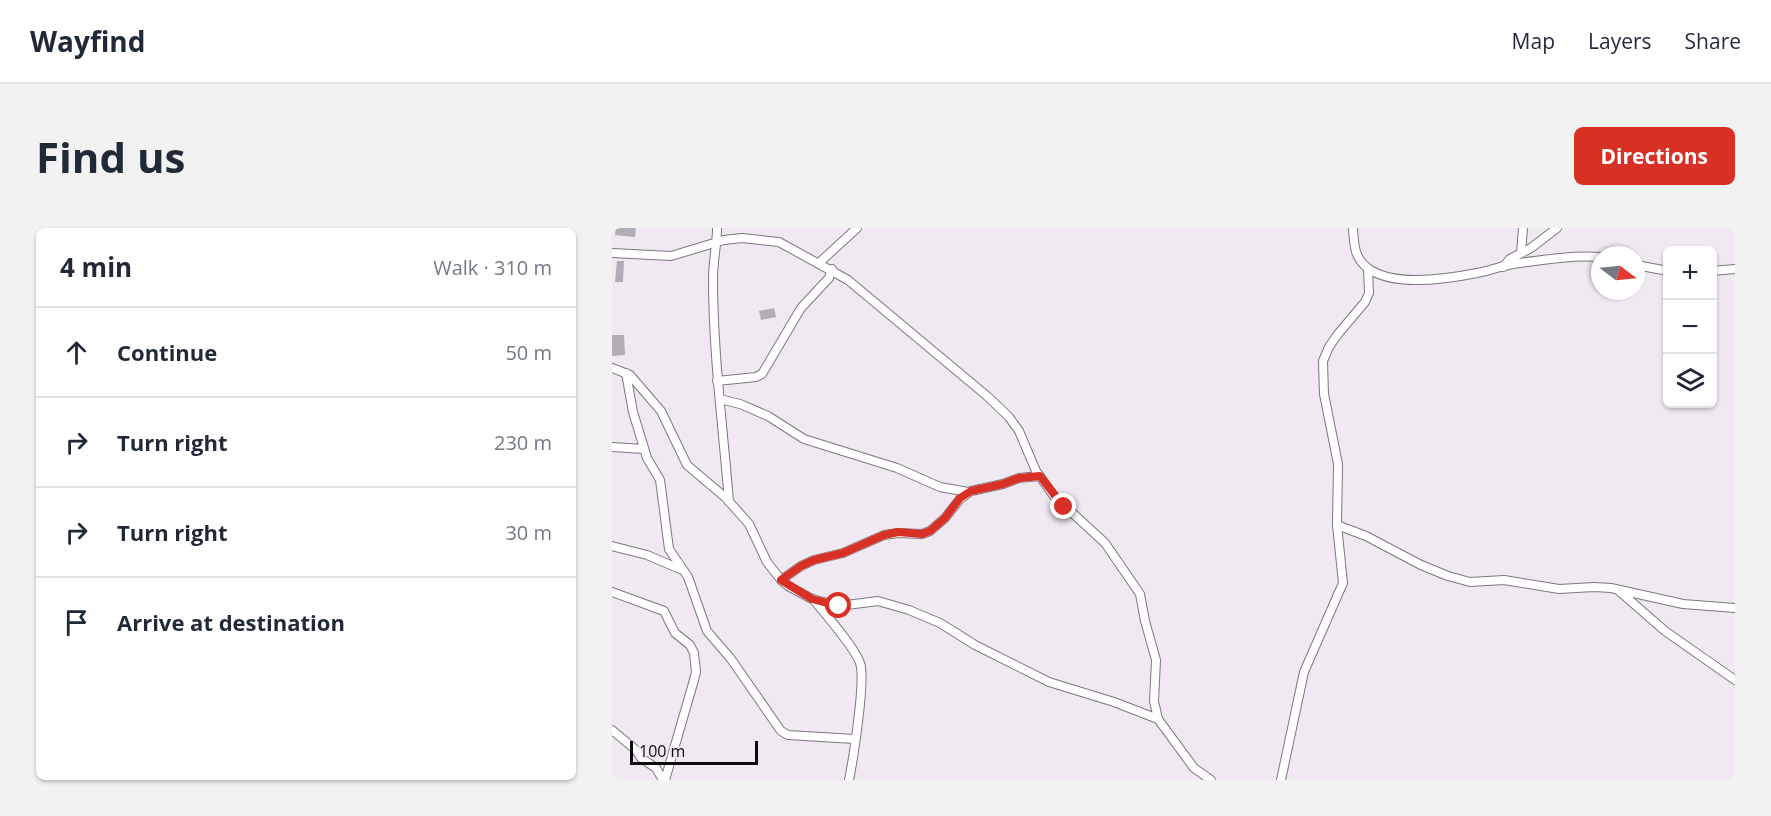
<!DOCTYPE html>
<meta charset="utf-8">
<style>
body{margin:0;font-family:"Open Sans",sans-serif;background:#f2f2f3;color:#1f2937}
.controls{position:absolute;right:18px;top:18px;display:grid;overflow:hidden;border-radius:9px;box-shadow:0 2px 4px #0004}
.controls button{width:54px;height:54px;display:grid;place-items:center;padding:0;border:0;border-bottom:2px solid #e0e1e3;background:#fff;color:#1f2937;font:30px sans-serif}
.compass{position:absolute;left:979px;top:18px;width:54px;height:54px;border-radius:50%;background:#fff;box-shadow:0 2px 4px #0004;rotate:106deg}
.scale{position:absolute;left:18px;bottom:15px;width:128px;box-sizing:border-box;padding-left:6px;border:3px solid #0d0a0d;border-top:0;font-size:16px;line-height:21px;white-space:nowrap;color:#0d0a0d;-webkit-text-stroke:4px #f0e9f1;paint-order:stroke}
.stop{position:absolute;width:18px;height:18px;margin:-14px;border:4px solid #d93025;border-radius:50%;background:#fff}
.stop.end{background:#d93025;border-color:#fff;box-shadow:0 2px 6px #0008}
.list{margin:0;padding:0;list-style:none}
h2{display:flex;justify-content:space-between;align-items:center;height:78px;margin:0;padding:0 24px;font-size:26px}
h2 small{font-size:20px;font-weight:400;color:#747a83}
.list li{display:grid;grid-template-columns:39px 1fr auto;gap:18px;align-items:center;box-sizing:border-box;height:90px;padding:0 24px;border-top:2px solid #e0e1e3}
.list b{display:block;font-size:22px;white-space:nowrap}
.list em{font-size:20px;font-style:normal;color:#747a83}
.icon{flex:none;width:33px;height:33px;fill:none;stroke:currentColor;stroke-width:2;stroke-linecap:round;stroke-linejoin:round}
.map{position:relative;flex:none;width:1123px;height:552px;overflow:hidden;border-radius:9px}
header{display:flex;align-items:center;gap:36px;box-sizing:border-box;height:84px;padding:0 30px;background:#fff;border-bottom:2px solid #e0e1e3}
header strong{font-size:28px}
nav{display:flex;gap:33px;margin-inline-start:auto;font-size:21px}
.intro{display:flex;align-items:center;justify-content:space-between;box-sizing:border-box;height:144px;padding:0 36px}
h1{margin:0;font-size:42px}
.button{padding:15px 27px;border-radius:9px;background:#d93025;color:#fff;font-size:21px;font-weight:700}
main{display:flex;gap:36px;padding:0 36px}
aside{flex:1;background:#fff;border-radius:9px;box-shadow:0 2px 4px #0004}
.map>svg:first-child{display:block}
</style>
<header>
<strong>Wayfind</strong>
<nav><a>Map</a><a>Layers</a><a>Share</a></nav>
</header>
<div class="intro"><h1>Find us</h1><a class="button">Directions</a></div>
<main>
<aside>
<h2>4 min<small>Walk · 310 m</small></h2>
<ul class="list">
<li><svg class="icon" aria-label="ahead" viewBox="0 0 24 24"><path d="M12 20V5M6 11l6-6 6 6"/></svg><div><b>Continue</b></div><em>50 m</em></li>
<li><svg class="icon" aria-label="right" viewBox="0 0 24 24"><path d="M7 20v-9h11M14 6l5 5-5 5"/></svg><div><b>Turn right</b></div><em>230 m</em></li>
<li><svg class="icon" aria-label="right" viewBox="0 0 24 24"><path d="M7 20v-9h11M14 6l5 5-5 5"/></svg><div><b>Turn right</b></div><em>30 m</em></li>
<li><svg class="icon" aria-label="arrive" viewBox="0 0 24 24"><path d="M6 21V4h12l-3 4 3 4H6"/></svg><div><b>Arrive at destination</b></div></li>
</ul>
</aside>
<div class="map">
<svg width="1123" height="552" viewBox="0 0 1123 552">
<rect width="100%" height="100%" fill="#f0e9f1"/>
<g fill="#b1acb5">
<path d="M4,0H24L23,9L3,7Z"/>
<path d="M5,33H12L11,54H3Z"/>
<path d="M162,80L164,89L149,92L147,83Z"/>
<path d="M0,107H12L13,127L0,128Z"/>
</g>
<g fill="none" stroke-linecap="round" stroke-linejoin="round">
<defs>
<g id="street">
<path d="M105,0C105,17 101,33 101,50C101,125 111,199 117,274"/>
<path d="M741,0C742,16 742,31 757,41C783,59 835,51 865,45C877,43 889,38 901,36C929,32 960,27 988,29"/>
<path d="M0,25L59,28L112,12L130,10L167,14L236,52L375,168L397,189L407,203L424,243L442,268L493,315L528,366L533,393L544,432L542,473L546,491L582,540L599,552"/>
<path d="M909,25L911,0"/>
<path d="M207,35L245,0"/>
<path d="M1024,37L1056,43"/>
<path d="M891,39L898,31L919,20L945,0"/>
<path d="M1100,43L1123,41"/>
<path d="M0,140L18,147L49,183L75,237L114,270L137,296L155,334L169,352L176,358L200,371L227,378L266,373L297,382L328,395L363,417L437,454L502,474L546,491"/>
<path d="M14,145L21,184L35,230L48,252L57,321L76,349L95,403L119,431L169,503L176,507L242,511"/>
<path d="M105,153L144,149L150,146L189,80L217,50L220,41"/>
<path d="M108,171L128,176L156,188L192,211L285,240L328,259L356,264"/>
<path d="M0,219L32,221"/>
<path d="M725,297L754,308L809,337L836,348L858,354L892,352L947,361L982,359L999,360L1071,376L1123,380"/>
<path d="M0,318L35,327L68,341"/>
<path d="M169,352L189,338L202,332L231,325L272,307L286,305L310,306L318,303L333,290L348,271L359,263L391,256L407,250L428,248"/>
<path d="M1006,362L1053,403L1123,452"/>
<path d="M0,364L52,383L63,405L78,417L82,425L84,444L82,452L53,552"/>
<path d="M201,371C213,386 242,418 248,435C254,451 241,532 237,552"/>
<path d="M0,502L24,522L29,530L44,540L51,552"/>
<path d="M669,552L692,444L731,355L725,297L726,236L712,166L711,133L717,119L726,106L753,74L757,65L756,41"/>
</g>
</defs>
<use href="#street" stroke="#7d777f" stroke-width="10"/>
<use href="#street" stroke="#fff" stroke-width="8"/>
</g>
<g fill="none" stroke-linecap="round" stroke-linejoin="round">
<path stroke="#d93025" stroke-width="8" d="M227,378L200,371L169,352L189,338L202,332L231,325L272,307L286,304L310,306L318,303L333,290L348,270L359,263L391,256L407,250L428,248L452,279"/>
</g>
</svg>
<div class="controls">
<button>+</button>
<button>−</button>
<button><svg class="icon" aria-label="layers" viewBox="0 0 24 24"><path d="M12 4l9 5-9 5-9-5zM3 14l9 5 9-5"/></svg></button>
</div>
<svg class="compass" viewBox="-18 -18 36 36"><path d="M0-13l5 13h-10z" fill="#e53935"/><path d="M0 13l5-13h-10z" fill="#747a83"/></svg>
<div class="scale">100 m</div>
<div class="stop" style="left:227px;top:378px"></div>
<div class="stop end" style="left:452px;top:279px"></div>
</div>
</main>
